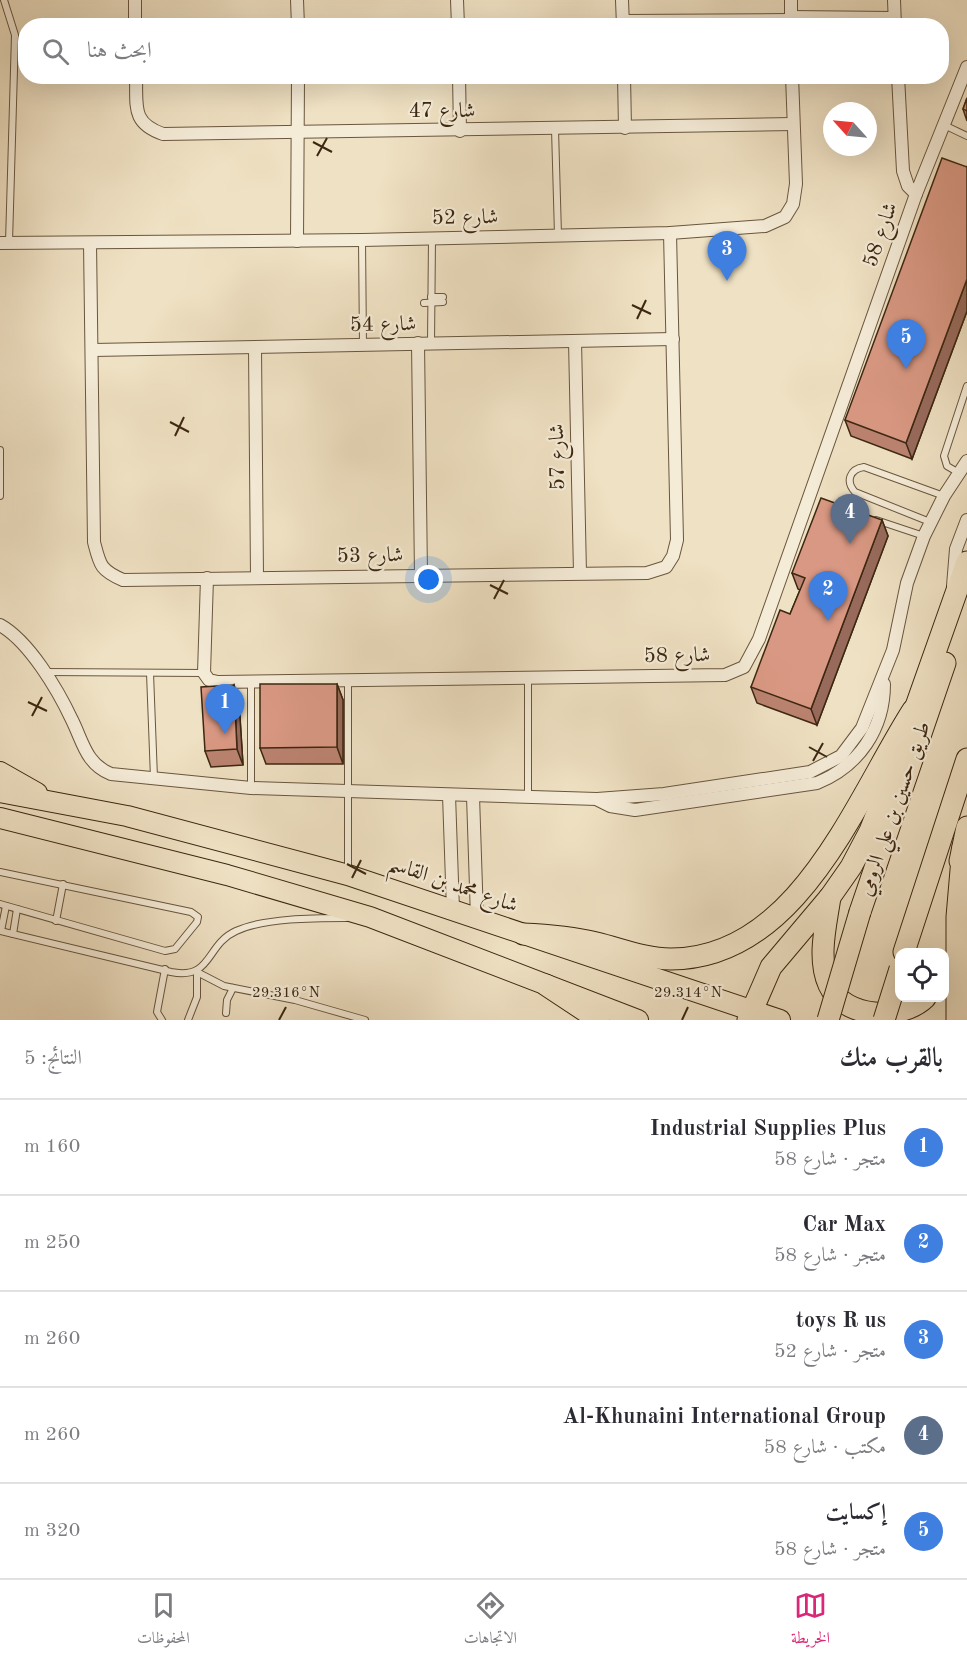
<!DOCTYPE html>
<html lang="ar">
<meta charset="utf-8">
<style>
body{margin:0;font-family:"Old Standard TT",Amiri,serif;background:#f7f7f7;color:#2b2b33;direction:rtl}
.controls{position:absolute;right:18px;bottom:18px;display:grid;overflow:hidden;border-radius:12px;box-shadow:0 6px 24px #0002}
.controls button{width:54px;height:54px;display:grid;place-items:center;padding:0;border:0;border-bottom:2px solid #e1e1e2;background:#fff;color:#2b2b33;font:30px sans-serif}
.compass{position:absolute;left:823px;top:102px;width:54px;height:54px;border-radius:50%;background:#fff;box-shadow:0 6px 24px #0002;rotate:297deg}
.you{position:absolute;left:429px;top:580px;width:21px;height:21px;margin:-15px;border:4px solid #fff;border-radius:50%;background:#1a73e8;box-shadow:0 0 0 9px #1a73e833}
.badge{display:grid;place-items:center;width:39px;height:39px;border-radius:50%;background:#db2777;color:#fff;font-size:20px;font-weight:700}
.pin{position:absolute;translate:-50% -50px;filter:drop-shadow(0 2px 3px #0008)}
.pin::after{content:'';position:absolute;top:32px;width:21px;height:18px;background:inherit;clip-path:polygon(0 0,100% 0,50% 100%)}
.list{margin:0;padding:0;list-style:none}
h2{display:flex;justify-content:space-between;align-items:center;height:78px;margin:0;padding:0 24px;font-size:26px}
h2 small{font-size:20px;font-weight:400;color:#7c7c81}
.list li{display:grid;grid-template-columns:39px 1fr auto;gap:18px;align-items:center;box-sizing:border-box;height:96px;padding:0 24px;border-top:2px solid #e1e1e2}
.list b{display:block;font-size:22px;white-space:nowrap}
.list p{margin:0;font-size:20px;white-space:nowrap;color:#7c7c81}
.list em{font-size:20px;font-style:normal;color:#7c7c81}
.icon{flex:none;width:33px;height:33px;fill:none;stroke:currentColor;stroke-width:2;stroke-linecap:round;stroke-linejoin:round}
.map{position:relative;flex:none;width:967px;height:1020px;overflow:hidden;direction:ltr}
.search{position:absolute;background:#fff;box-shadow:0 6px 24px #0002;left:18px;right:18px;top:18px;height:66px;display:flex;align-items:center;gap:15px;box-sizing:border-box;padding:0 21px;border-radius:24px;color:#7c7c81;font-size:22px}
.sheet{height:558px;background:#fff}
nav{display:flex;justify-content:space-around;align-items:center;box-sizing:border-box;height:84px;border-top:2px solid #e1e1e2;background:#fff;font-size:16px;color:#7c7c81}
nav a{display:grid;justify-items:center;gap:3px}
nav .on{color:#db2777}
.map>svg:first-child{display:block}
</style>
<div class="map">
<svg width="967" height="1020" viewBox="0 0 967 1020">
<rect width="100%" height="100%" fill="#efe1c3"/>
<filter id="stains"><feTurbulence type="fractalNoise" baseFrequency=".00333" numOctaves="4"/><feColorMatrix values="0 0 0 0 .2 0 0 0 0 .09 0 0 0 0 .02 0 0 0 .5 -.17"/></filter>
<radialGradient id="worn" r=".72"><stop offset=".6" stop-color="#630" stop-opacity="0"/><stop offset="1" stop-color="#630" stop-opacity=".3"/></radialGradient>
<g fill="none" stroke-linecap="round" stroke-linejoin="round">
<defs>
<g id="service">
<path d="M4,0L15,35L9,242"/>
<path d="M623,18L790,17"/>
<path d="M298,22L458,24"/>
<path d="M944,125L967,136"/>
<path d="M555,129L558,235"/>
<path d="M362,240L363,345"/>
<path d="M431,297H443"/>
<path d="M424,303L443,302"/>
<path d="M431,343L432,239"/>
<path d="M0,450V496"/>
<path d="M959,473L947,466L944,456L967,386"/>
<path d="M876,520L924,536"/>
<path d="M930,522L855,492C845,481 850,469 864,467L944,496"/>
<path d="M45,672L204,673"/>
<path d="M150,673L154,778"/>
<path d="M348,680V871"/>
<path d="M251,788V682"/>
<path d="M528,798V678"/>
<path d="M0,872L191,912L198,917L197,922L175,949L165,951L0,904"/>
<path d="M56,921L63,884"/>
<path d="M0,931L171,972C213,980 205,945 236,931C264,918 315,918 346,918"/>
<path d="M1,931L6,906"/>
<path d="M13,934L17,909"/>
<path d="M197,972L224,986L295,1000L365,1020"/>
<path d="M226,1013L227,1000L233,988"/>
<path d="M162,1020L157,1012L165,969"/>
<path d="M188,1020L197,997V972"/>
</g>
<g id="minor">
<path d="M135,0V26"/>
<path d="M297,0L298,26"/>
<path d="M457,0L458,26"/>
<path d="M622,0L623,26"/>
<path d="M894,0L895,26"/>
<path d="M790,17L894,18"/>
<path d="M791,26V0"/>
<path d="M136,76C137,106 131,123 163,134L793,124"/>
<path d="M459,76L460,131"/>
<path d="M624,76L625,128"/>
<path d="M898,76L903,171L908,186L916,194"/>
<path d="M297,241L298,76"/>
<path d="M0,243L362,240L670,233L765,226L785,217L793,204L796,184L792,76"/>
<path d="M90,243L94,542C100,565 100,570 123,580L647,573L666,567L673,556L677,540L670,233"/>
<path d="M575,341L580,573"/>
<path d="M418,343L421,575"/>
<path d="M255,347L257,577"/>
<path d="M93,350L673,339"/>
<path d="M207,578L204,673L209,680L218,682L725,675L744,667L759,639L916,194L967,67"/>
<path d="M953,586L956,549L967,520"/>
<path d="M0,625C29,641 58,690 72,720C83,742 86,764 111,774L251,788L597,799L664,794L810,772L841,756L862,728L893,650L907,583L924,536L944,496L967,461"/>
<path d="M449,795L453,910"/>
<path d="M473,796L477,918"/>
<path d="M598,800L610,806L635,810L817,783C859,766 884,729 884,684"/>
</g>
<g id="primary">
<path d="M0,772L37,793"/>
<path d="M0,792L127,816L348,875L780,1020"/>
<path d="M0,818L227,875L370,917L638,1020"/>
</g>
<g id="trunk">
<path d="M960,861L967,827"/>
<path d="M830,897C826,925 817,959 829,985C845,1020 902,1020 925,998"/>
<path d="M860,912L945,663"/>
<path d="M523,934C548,935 572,937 596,943C621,949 645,959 671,959C798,959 856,799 913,710"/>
<path d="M904,952L967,759"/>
<path d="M546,985L599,1020"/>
<path d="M748,1020L771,967L830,897L851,867L870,831L886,791L967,562"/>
<path d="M957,1020V917L963,847"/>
</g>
</defs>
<use href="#service" stroke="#69563e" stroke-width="8"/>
<use href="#minor" stroke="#69563e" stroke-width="14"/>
<use href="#primary" stroke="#3c2711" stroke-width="22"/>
<use href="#trunk" stroke="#3c2711" stroke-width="23"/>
<use href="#service" stroke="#f5ecd8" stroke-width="6"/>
<use href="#minor" stroke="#f5ecd8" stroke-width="12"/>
<use href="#primary" stroke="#efe1c3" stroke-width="20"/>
<use href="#trunk" stroke="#efe1c3" stroke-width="21"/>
<defs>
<g id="trunk-bridge">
<path d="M828,1020L860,912"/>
<path d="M884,1020L900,969"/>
</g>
</defs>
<use href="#trunk-bridge" stroke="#3c2711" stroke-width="23" stroke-linecap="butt"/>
<use href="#trunk-bridge" stroke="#efe1c3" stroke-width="21"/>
</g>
<g fill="#bb8371" stroke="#3c2711" stroke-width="1.5">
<path d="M967,98V121L963,109Z"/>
<path d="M967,166V311L912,459L851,436L845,420Z"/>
<path d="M882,520L888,536L817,725L757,703L751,687L790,614L800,590L798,589L792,573Z"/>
<path d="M337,684L343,700V764H266L260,748Z"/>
<path d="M234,685L239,702L243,765L211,767L205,751Z"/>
</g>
<g fill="#986a5c" stroke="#3c2711" stroke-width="1.5">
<path d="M967,279V311L912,459L906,443Z"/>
<path d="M882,520L888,536L817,725L811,709Z"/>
<path d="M337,684L343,700V764L337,747Z"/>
<path d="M234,685L239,702L243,765L237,749Z"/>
</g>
<g fill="#d99883" stroke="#3c2711" stroke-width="1.5">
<path d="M967,98V111L963,109Z"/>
<path d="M942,158L967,167V166V279L906,443L845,420Z"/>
<path d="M821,498L882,520L811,709L751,687L780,610L790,614L805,578L792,573Z"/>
<path d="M260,684H337V747L260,748Z"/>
<path d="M234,685L237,749L205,751L201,687Z"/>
</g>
<path fill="none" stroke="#3c2711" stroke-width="2" d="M313,142L332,152M317,156L327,138M632,305L651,314M637,319L646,300M170,422L189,432M175,436L184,417M490,585L508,594M494,599L504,580M28,702L47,711M32,716L42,697M809,747L827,757M813,761L823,743M347,864L366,874M352,878L361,860M279,1020L286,1007M682,1020L688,1007"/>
<g text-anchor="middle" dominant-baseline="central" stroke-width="4.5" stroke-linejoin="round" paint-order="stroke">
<g font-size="21" fill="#3c2711" stroke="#f5ecd8">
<text x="442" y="111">شارع 47</text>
<text transform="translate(465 218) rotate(-1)">شارع 52</text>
<text transform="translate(881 235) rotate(-71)">شارع 58</text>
<text transform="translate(383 325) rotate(-1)">شارع 54</text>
<text transform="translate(558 457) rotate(-91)">شارع 57</text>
<text transform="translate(370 556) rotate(-1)">شارع 53</text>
<text transform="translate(677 656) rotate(-1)">شارع 58</text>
<text transform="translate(895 809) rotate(-71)">طريق حسين بن علي الرومي</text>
<text transform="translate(453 885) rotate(19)">شارع محمد بن القاسم</text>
</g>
</g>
<g font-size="15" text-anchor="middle" fill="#3c2711" stroke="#f5ecd8" stroke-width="4.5" stroke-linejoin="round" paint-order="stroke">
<text x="286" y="997">29.316°N</text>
<text x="688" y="997">29.314°N</text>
</g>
<rect width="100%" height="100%" filter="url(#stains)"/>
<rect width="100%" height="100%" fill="url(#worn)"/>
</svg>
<div class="controls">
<button><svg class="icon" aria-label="locate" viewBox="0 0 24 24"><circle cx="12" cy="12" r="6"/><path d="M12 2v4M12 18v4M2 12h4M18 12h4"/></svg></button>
</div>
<svg class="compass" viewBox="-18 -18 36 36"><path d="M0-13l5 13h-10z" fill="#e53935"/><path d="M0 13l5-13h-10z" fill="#7c7c81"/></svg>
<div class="you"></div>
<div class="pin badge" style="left:225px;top:734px;background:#3f7fe0">1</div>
<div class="pin badge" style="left:828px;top:621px;background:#3f7fe0">2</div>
<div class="pin badge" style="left:727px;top:281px;background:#3f7fe0">3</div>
<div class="pin badge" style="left:850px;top:544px;background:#5c6f8a">4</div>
<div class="pin badge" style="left:906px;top:369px;background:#3f7fe0">5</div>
<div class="search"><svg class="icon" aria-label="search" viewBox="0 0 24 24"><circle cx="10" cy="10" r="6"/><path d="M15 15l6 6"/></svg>ابحث هنا</div>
</div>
<section class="sheet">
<h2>بالقرب منك<small>النتائج: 5</small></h2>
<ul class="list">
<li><span class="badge" style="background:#3f7fe0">1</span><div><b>Industrial Supplies Plus</b><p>متجر · شارع 58</p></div><em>160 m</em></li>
<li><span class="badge" style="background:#3f7fe0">2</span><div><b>Car Max</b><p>متجر · شارع 58</p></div><em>250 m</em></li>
<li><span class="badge" style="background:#3f7fe0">3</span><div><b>toys R us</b><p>متجر · شارع 52</p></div><em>260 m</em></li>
<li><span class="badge" style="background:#5c6f8a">4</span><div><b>Al-Khunaini International Group</b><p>مكتب · شارع 58</p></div><em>260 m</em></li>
<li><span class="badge" style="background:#3f7fe0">5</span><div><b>إكسايت</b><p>متجر · شارع 58</p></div><em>320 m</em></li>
</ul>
</section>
<nav>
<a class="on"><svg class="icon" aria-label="map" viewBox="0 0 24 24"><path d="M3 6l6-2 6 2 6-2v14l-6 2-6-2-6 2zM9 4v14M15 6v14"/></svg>الخريطة</a>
<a><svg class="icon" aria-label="directions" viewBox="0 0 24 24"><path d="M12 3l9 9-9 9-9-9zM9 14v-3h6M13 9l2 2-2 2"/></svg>الاتجاهات</a>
<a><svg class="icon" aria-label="saved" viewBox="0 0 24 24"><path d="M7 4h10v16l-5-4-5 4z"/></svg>المحفوظات</a>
</nav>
